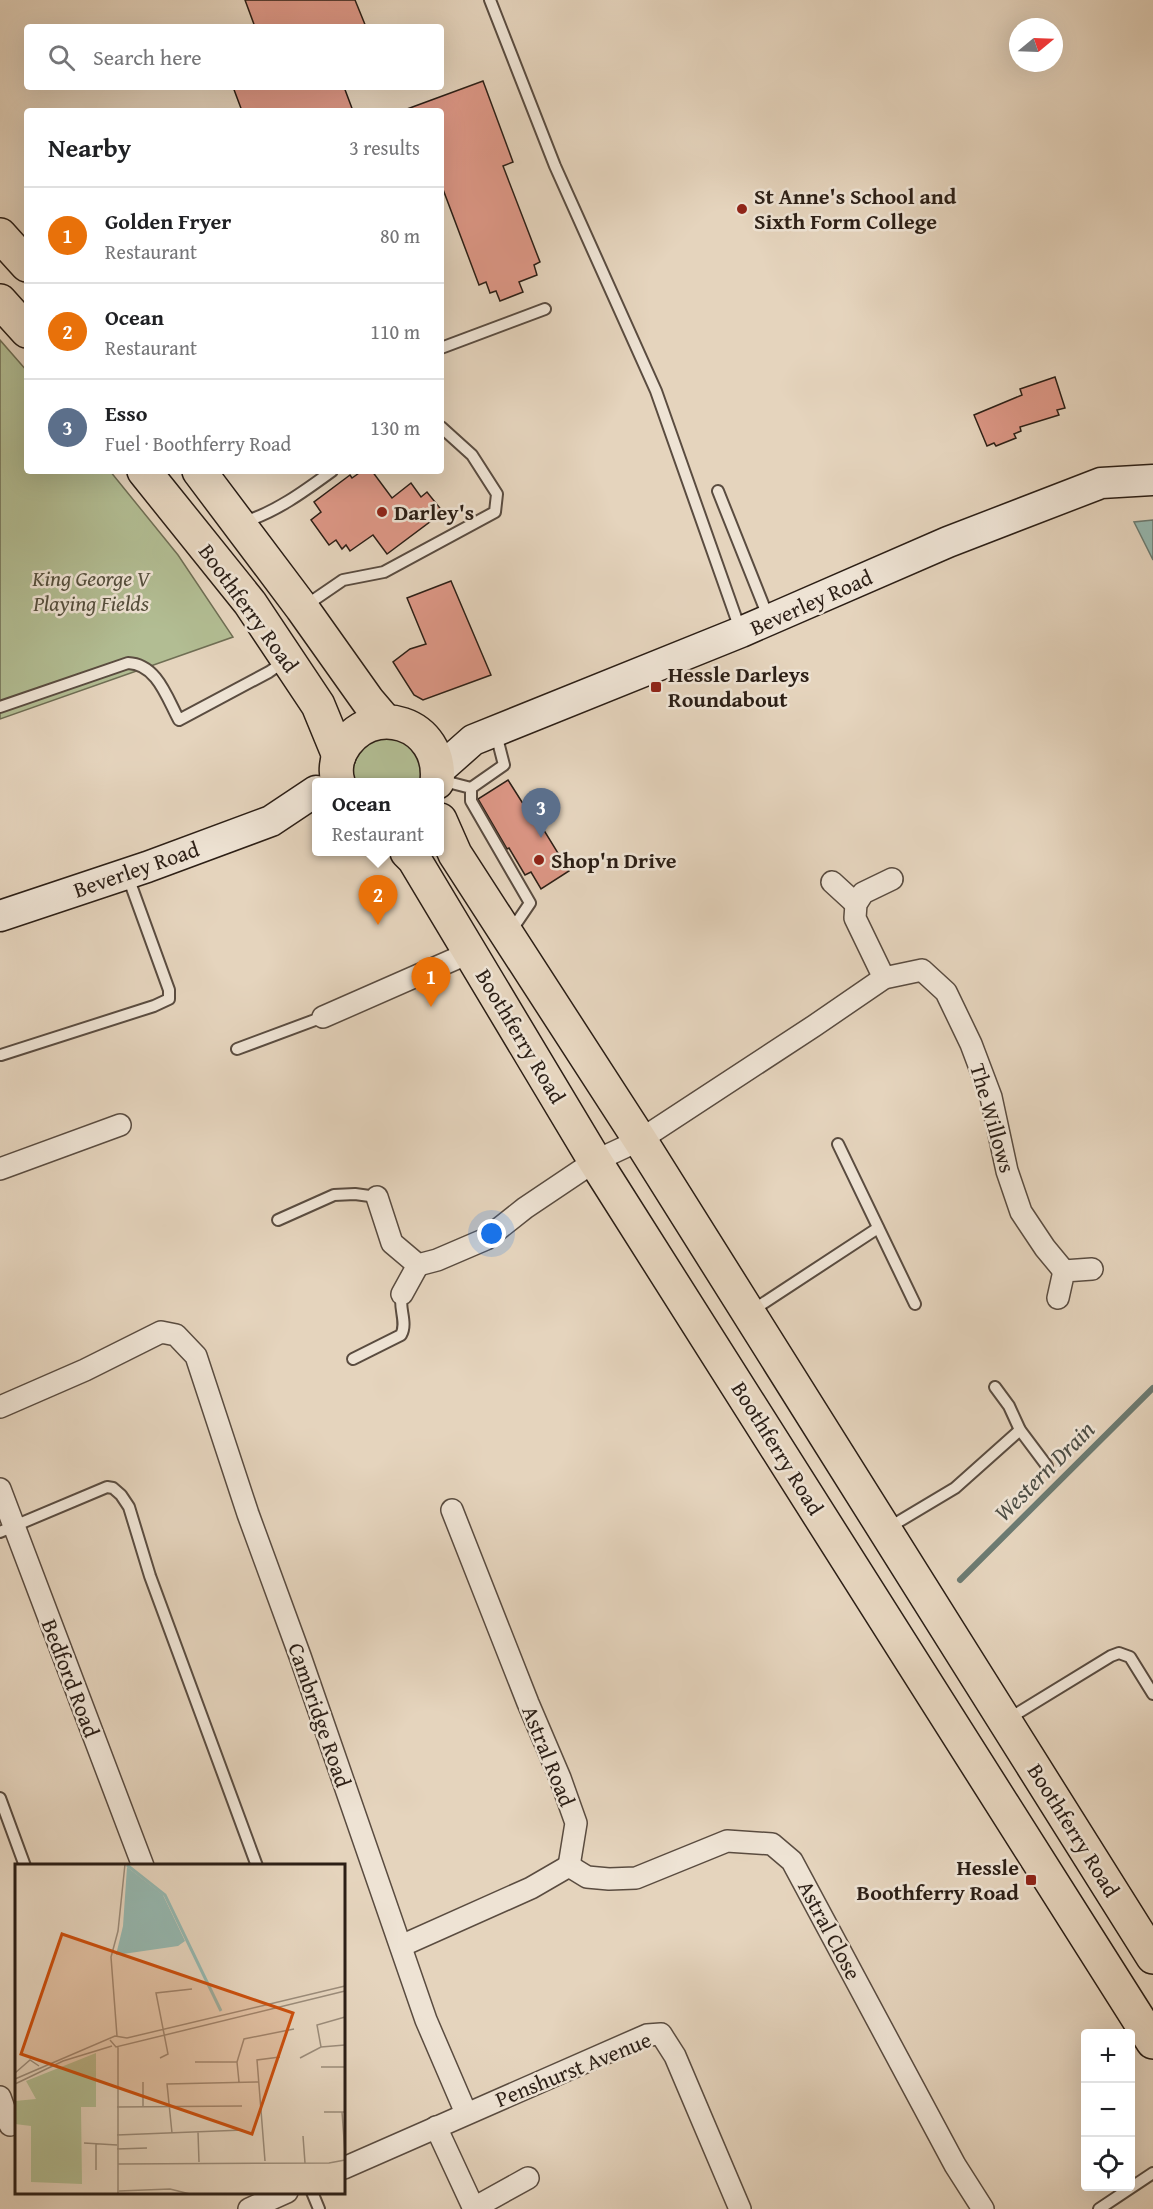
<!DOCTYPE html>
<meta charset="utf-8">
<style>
body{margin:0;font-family:"Gentium Book Plus",serif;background:#f6f6f6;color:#202124}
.controls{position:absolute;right:18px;bottom:18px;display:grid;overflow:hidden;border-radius:6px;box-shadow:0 6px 24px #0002}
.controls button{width:54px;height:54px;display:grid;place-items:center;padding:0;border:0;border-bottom:2px solid #e0e0e0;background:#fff;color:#202124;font:30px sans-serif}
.compass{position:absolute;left:1009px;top:18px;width:54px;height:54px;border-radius:50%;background:#fff;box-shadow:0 6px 24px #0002;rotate:71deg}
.you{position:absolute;left:492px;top:1234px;width:21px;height:21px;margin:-15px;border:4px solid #fff;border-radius:50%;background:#1a73e8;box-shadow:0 0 0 9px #1a73e833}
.badge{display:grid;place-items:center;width:39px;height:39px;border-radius:50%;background:#8f2418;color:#fff;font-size:20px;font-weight:700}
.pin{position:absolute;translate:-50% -50px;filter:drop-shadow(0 2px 3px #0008)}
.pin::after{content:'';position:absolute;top:32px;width:21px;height:18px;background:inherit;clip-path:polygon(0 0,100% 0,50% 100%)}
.popup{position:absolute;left:312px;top:778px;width:132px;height:78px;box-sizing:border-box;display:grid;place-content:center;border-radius:6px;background:#fff;filter:drop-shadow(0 2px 4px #0005);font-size:20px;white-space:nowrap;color:#757577}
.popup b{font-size:22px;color:#202124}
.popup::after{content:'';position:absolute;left:50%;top:100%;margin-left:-12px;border:12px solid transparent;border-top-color:#fff}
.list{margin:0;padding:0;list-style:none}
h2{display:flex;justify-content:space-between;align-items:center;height:78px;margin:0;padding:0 24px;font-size:26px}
h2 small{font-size:20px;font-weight:400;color:#757577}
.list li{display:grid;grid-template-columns:39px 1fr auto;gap:18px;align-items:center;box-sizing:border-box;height:96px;padding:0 24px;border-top:2px solid #e0e0e0}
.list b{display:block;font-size:22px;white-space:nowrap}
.list p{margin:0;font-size:20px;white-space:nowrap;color:#757577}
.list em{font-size:20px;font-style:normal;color:#757577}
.icon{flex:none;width:33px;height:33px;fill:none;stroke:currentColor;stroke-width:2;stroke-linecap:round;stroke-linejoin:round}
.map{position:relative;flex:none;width:1153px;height:2209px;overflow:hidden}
.search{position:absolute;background:#fff;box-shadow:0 6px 24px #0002;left:24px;top:24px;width:420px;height:66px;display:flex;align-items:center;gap:15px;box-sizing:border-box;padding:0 21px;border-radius:6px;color:#757577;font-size:22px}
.panel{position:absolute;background:#fff;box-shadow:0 6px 24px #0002;left:24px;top:108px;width:420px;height:366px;border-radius:6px}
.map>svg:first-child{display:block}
</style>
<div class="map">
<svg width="1153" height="2209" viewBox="0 0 1153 2209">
<rect width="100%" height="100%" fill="#e5d4bd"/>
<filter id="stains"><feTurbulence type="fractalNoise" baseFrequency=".00333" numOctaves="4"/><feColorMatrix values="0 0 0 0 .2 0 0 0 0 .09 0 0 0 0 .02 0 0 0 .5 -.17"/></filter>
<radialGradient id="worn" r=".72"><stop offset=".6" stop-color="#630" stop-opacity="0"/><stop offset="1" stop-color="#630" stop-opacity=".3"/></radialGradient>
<g fill="#b2bd93" stroke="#6f6e54" stroke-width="1.5">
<path d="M0,340L27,371V471H110L178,555L233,637L0,719Z"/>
<path d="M391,736C414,746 424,755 420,782H351L350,763L362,744Z"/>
</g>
<path fill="#96b8b0" stroke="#6c7b72" stroke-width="1.5" d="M1153,520V560L1134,522Z"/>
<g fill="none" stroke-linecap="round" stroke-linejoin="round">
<path stroke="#6c7b72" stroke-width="6" d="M960,1580L1153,1388"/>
</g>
<g fill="#dd9786" stroke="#2c1f16" stroke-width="1.5">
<path d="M245,0H355L366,27H255Z"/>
<path d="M483,81L513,162L503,166L540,262L534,265L537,275L519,282L523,292L500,301L496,291L490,293L486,282L479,285L441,184V111L407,109Z"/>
<path d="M233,87H344L353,111H242Z"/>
<path d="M1055,377L1065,408L1057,410L1059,415L1020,427L1021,431L1014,434L1016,438L996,446L994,443L987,446L974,415L1022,395L1020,389Z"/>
<path d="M362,471H372L392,498L411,483L421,497L427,492L443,512L387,554L373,535L350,551L346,545L342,549L336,540L329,545L311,520L321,512L314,502L350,475L352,478Z"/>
<path d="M451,581L491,675L423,700L414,695L393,662L410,649L426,644L407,598Z"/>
<path d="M508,780L539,829L542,827L569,871L541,889L531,872L525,875L509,848L507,849L478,799Z"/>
</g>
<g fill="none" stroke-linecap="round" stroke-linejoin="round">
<defs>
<g id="lane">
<path d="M490,0L555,166L656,391L740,629"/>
<path d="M441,348L545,309"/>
<path d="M718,491L769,619"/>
<path d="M243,522C275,513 306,490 332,471"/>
<path d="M305,606L343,580L384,572L495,512L497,494L472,455L441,427"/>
<path d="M0,707L128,663C157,664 167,698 179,720L269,672L285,661"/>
<path d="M440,780L471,788V801L530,903L511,931"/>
<path d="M471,788L504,765L496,734"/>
<path d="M237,1049L323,1017"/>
<path d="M1,1055L154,1006L169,999V990L128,877"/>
<path d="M838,1144L915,1304"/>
<path d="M278,1220L334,1195L355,1194L377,1197"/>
<path d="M750,1312L878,1228"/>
<path d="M353,1359L401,1335C408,1322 398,1308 402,1294"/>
<path d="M995,1387L1009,1406L1020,1430L1047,1466"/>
<path d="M888,1528L955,1488L1020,1430"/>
<path d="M0,1532L107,1487L113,1488L121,1495L129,1507L150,1576L257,1866"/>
<path d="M1008,1719L1111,1656L1119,1653L1130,1657L1153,1694"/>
<path d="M0,1798L25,1866"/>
<path d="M312,2192L319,2209"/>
<path d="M1099,2209L1153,2173"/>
</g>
<g id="street">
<path d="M832,882L856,904"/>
<path d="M884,978L855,918L856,904L863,893L892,879"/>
<path d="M323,1017L471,952"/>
<path d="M0,1169L120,1125"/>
<path d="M377,1197L392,1243L418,1265L437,1260L486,1239L525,1208L595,1161L640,1140L814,1026L884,978L922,970L946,992L971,1044L991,1097L1007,1171L1021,1212L1045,1248L1064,1271"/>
<path d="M402,1294L418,1265"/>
<path d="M1058,1298L1064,1271L1092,1269"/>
<path d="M0,1407L85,1370L161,1332L176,1335L196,1356L248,1514L300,1656L426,2020L466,2113"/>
<path d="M0,1489L143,1866"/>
<path d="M452,1510L528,1703L560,1778L576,1823L569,1866"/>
<path d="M569,1866L587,1877L609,1879L636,1878L727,1841L772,1844L792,1861L955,2165L983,2209"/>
<path d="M401,1946L531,1888L569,1866"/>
<path d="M0,2097L10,2125"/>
<path d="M436,2127L474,2209"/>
<path d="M344,2168L647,2035L661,2034L675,2056L740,2209"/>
<path d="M474,2208L528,2178"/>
<path d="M249,2209L287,2192"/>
</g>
<g id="secondary">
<path d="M438,771L473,740L741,632L948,542L1101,483L1153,480"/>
<path d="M0,916L147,867L271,821L316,791"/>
</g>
<g id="primary">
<path d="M0,235L27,265"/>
<path d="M0,301L27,331"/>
<path d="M144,471L250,603L318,705L339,756"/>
<path d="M199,471L302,608L368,701L385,721"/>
<path d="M338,782C335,773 336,760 341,751C370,698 444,723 437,782"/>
<path d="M440,820L455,854L640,1140L1153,1957"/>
<path d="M407,852L414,859L595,1161L1153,2042"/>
</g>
</defs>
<use href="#lane" stroke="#5a4c40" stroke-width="14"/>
<use href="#street" stroke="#5a4c40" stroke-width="24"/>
<use href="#secondary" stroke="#2c1f16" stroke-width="33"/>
<use href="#primary" stroke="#2c1f16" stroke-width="36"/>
<use href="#lane" stroke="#eee3d4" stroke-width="10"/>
<use href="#street" stroke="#eee3d4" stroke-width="21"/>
<use href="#secondary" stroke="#eee3d4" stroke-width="30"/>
<use href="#primary" stroke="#e5d4bd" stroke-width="33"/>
</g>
<g fill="#8f2418" stroke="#eee3d4" stroke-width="2">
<circle cx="742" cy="209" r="6"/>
<circle cx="382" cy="512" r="6"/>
<rect x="650" y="681" width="12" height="12" rx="3"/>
<circle cx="539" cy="860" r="6"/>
<rect x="1025" y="1874" width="12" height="12" rx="3"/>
</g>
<g text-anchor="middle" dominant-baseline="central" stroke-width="5" stroke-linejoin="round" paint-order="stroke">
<g font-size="22" font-weight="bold" fill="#2c1f16" stroke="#eee3d4" text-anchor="start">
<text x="754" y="196">St Anne's School and<tspan x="754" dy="25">Sixth Form College</tspan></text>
<text x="394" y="512">Darley's</text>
<text x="668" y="674">Hessle Darleys<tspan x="668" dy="25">Roundabout</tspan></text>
<text x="551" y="860">Shop'n Drive</text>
<text x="1019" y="1867" text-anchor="end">Hessle<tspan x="1019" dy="25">Boothferry Road</tspan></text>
</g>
<g font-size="22" font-style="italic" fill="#544e3c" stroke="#eee3d4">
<text x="91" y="578">King George V<tspan x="91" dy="25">Playing Fields</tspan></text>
</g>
<g font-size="22" fill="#2c1f16" stroke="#eee3d4">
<text transform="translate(811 602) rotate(-24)">Beverley Road</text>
<text transform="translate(249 608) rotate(54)">Boothferry Road</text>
<text transform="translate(136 869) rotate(-19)">Beverley Road</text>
<text transform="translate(521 1036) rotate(59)">Boothferry Road</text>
<text transform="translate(993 1118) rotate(74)">The Willows</text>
<text transform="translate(778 1448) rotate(58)">Boothferry Road</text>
<text transform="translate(71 1678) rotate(69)">Bedford Road</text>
<text transform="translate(320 1715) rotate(71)">Cambridge Road</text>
<text transform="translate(549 1756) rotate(68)">Astral Road</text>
<text transform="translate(1074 1830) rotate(58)">Boothferry Road</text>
<text transform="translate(830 1930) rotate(62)">Astral Close</text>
<text transform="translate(573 2069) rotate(-22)">Penshurst Avenue</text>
</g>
<g font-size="24" font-style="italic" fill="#4c4d44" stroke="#eee3d4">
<text transform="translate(1044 1471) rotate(-45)">Western Drain</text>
</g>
</g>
<g transform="translate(15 1864)">
<rect width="330" height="330" fill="#e5d4bd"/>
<path d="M81,189V243H66L67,320L16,318V262L0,260V237L21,235L11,217Z" fill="#b2bd93"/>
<path d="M112,3L148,31L170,77L163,82L101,91L108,62Z" fill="#96b8b0"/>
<path fill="none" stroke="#96b8b0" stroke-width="3" d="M112,1L150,31L206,147"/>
<path fill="none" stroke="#9b8c7a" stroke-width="1.5" d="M102,172L96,93L103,67L110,0M95,176L101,183L330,127M103,183V330M306,183L302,161L330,153M145,194L153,190L141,129L177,125M285,194L306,183L330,181M180,198H222M222,198L229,175L279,165M222,198L224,218M306,203H330M0,209L15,196L24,202M0,215L100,172L112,174L330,122M128,218V242M0,220L48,197L97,182M102,243L227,242M309,248H330M327,248L330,289M183,268L184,298M157,269L152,220L244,218M102,271L228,266M288,272L290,299M69,279L102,281M81,280V306M102,285L132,284M250,297L242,196L265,193M103,300L314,299L330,296M104,327L155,325L175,330"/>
<path fill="#cc500e" fill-opacity="0.15" stroke="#cc500e" stroke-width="3" d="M47,70L278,149L237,270L6,190Z"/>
<rect width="330" height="330" fill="none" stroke="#2c1f16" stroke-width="3"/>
</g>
<rect width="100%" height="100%" filter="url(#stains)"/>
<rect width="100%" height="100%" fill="url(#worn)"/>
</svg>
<div class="controls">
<button>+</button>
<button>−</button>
<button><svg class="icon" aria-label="locate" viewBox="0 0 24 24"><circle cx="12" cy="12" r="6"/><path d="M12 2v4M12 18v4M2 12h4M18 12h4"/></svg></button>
</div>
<svg class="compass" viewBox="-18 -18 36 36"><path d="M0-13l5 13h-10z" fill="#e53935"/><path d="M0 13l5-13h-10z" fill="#757577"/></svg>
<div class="you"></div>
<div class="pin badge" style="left:431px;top:1007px;background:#e8710a">1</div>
<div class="pin badge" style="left:378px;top:925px;background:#e8710a">2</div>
<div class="popup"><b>Ocean</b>Restaurant</div>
<div class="pin badge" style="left:541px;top:838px;background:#5c6f8a">3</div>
<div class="search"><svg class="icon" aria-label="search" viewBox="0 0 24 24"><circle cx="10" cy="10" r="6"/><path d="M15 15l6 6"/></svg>Search here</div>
<section class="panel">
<h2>Nearby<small>3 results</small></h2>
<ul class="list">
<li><span class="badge" style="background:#e8710a">1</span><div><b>Golden Fryer</b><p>Restaurant</p></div><em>80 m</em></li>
<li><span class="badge" style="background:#e8710a">2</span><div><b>Ocean</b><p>Restaurant</p></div><em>110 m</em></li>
<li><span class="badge" style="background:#5c6f8a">3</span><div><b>Esso</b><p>Fuel · Boothferry Road</p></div><em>130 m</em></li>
</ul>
</section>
</div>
